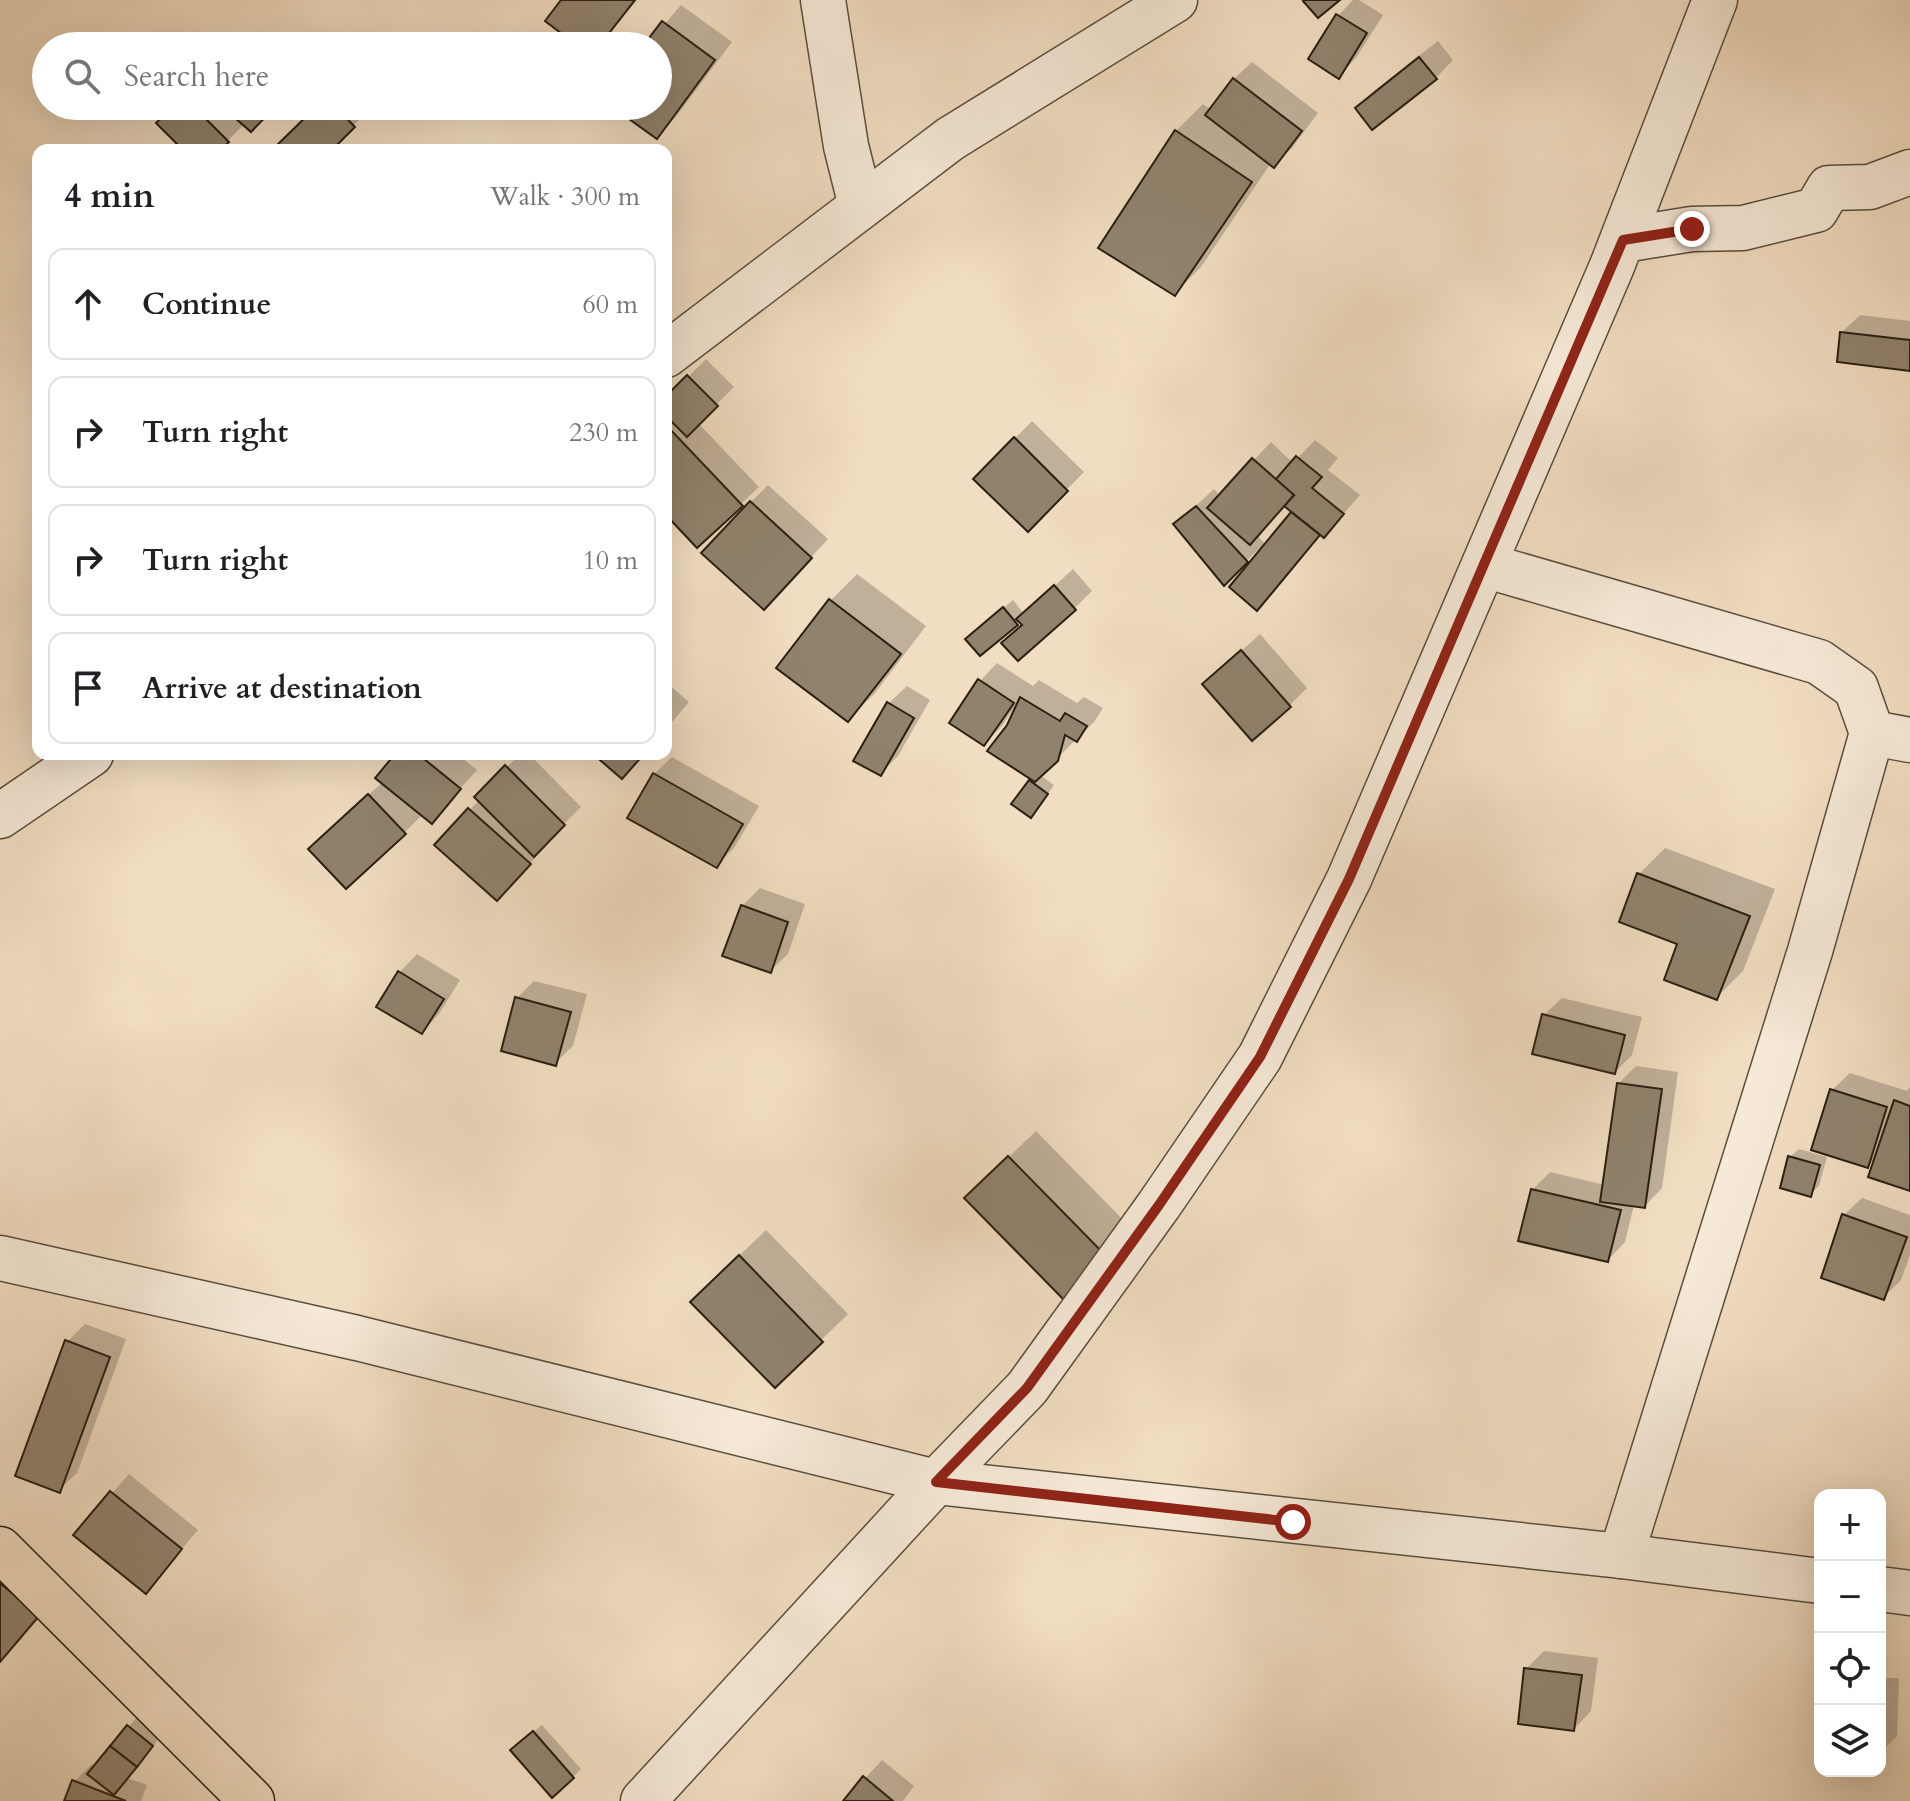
<!DOCTYPE html>
<meta charset="utf-8">
<style>
body{margin:0;font-family:Cardo,serif;background:#f2f2f2;color:#202124}
.controls{position:absolute;right:24px;bottom:24px;display:grid;overflow:hidden;border-radius:16px;box-shadow:0 8px 32px #0002}
.controls button{width:72px;height:72px;display:grid;place-items:center;padding:0;border:0;border-bottom:2px solid #e0e0e0;background:#fff;color:#202124;font:40px sans-serif}
.stop{position:absolute;width:24px;height:24px;margin:-18px;border:6px solid #8f2418;border-radius:50%;background:#fff}
.stop.end{background:#8f2418;border-color:#fff;box-shadow:0 2px 8px #0008}
.list{margin:0;padding:0;list-style:none}
h2{display:flex;justify-content:space-between;align-items:center;height:104px;margin:0;padding:0 32px;font-size:34px}
h2 small{font-size:26px;font-weight:400;color:#757577}
.list li{display:grid;grid-template-columns:52px 1fr auto;gap:24px;align-items:center;box-sizing:border-box;height:112px;margin:0 16px 16px;padding:0 16px;border:2px solid #e0e0e0;border-radius:16px}
.list b{display:block;font-size:30px;white-space:nowrap}
.list em{font-size:26px;font-style:normal;color:#757577}
.icon{flex:none;width:44px;height:44px;fill:none;stroke:currentColor;stroke-width:2;stroke-linecap:round;stroke-linejoin:round}
.map{position:relative;flex:none;width:1910px;height:1801px;overflow:hidden}
.search{position:absolute;background:#fff;box-shadow:0 8px 32px #0002;left:32px;top:32px;width:640px;height:88px;display:flex;align-items:center;gap:20px;box-sizing:border-box;padding:0 28px;border-radius:44px;color:#757577;font-size:30px}
.panel{position:absolute;background:#fff;box-shadow:0 8px 32px #0002;left:32px;top:144px;width:640px;height:616px;border-radius:16px}
.map>svg:first-child{display:block}
</style>
<div class="map">
<svg width="1910" height="1801" viewBox="0 0 1910 1801">
<rect width="100%" height="100%" fill="#f1ddc1"/>
<filter id="stains"><feTurbulence type="fractalNoise" baseFrequency=".0025" numOctaves="4"/><feColorMatrix values="0 0 0 0 .2 0 0 0 0 .09 0 0 0 0 .02 0 0 0 .5 -.17"/></filter>
<radialGradient id="worn" r=".72"><stop offset=".6" stop-color="#630" stop-opacity="0"/><stop offset="1" stop-color="#630" stop-opacity=".3"/></radialGradient>
<g fill="#0003" fill-rule="evenodd">
<path d="M563,0H637L598,46H581Z"/>
<path d="M1353,0H1359L1383,15L1356,58L1339,76L1338,16Z"/>
<path d="M681,5L732,42L674,119L657,137L614,106H658V46H646Z"/>
<path d="M1438,41L1453,60L1436,78L1357,108L1375,90Z"/>
<path d="M1252,62L1318,113L1292,148L1274,165L1271,163L1201,267L1174,294L1176,131L1203,104L1211,110L1234,79Z"/>
<path d="M176,106H228L230,108L233,106H273L244,124L219,150H186Z"/>
<path d="M319,106L371,108L329,150H274Z"/>
<path d="M1860,315L1910,321V369L1842,332Z"/>
<path d="M706,359L734,387L698,423L759,487L697,545L666,512V428L674,421L666,413V399Z"/>
<path d="M1032,421L1084,472L1028,529L975,479Z"/>
<path d="M1315,440L1338,458L1328,470L1360,495L1341,517L1324,535L1322,534L1257,608L1265,547L1263,545L1224,583L1176,524L1214,489L1220,496L1271,442L1293,463ZM1285,504L1294,511L1266,545L1257,535Z"/>
<path d="M768,485L828,539L781,590L751,502Z"/>
<path d="M1073,569L1092,591L1075,608L1018,658L1004,643L1023,624L1020,620L980,653L976,630L1013,600L1024,614Z"/>
<path d="M857,574L926,626L875,693L848,720L779,668L831,600Z"/>
<path d="M1260,634L1307,688L1289,706L1205,684Z"/>
<path d="M997,663L1033,686L1039,680L1077,703L1084,697L1103,708L1094,722L1040,775L1054,785L1039,807L1031,782L1033,779L1009,726L1018,706L1016,705L1002,726L984,744L980,681Z"/>
<path d="M666,682L689,702L666,729Z"/>
<path d="M907,686L930,700L898,756L880,774L889,703Z"/>
<path d="M398,754H457L477,770L431,821L423,814L404,833L328,831L383,782Z"/>
<path d="M520,754H529L581,807L545,843L547,845L514,881L437,845L479,800L477,797Z"/>
<path d="M672,757L759,806L734,848L716,866L654,774Z"/>
<path d="M1665,848L1775,889L1743,971L1716,998L1639,874Z"/>
<path d="M760,888L805,904L788,954L770,971L742,906Z"/>
<path d="M417,954L460,980L439,1014L422,1032L378,1006L400,972Z"/>
<path d="M534,981L587,994L573,1046L555,1063L517,998Z"/>
<path d="M1562,998L1642,1017L1632,1055L1615,1072L1544,1015Z"/>
<path d="M1636,1066L1678,1072L1662,1188L1645,1206L1634,1205L1625,1242L1608,1260L1532,1190L1550,1172L1605,1185L1618,1084Z"/>
<path d="M1850,1073L1907,1091L1910,1087V1189L1878,1156L1868,1166L1832,1090Z"/>
<path d="M1036,1131L1136,1233L1067,1300L993,1172Z"/>
<path d="M1799,1149L1827,1157L1819,1186L1810,1194L1790,1157Z"/>
<path d="M1862,1198L1910,1215V1255L1901,1280L1883,1298L1844,1215Z"/>
<path d="M766,1230L848,1314L775,1385L719,1275Z"/>
<path d="M85,1324L126,1339L77,1473L59,1490L67,1342Z"/>
<path d="M129,1474L198,1530L146,1591L76,1535Z"/>
<path d="M0,1534L44,1607L19,1637H23L0,1659Z"/>
<path d="M1544,1651L1598,1658L1591,1711L1574,1729L1526,1669Z"/>
<path d="M1880,1678H1899L1897,1736L1880,1753Z"/>
<path d="M136,1718L160,1737L127,1778L147,1785L141,1801H66L74,1782L92,1764L97,1766Z"/>
<path d="M542,1725L581,1769L573,1777L521,1742Z"/>
<path d="M882,1760L914,1786L903,1801H845Z"/>
</g>
<g fill="#91826d" stroke="#291f11" stroke-width="2">
<path d="M561,0H635L599,46H578L545,21Z"/>
<path d="M1305,0H1340L1318,18L1303,1Z"/>
<path d="M1336,14L1367,33L1339,79L1308,59Z"/>
<path d="M662,21L715,60L657,139L611,106H658V46H643Z"/>
<path d="M1419,57L1437,79L1372,130L1355,108Z"/>
<path d="M1233,78L1302,131L1274,168L1205,115Z"/>
<path d="M173,106H193L229,142L221,150H183L156,123Z"/>
<path d="M230,106H276L251,132L226,110Z"/>
<path d="M317,106H335L355,127L332,150H272Z"/>
<path d="M1175,130L1252,182L1175,296L1098,248Z"/>
<path d="M1840,332L1910,340V371L1837,362Z"/>
<path d="M687,375L718,406L687,437L666,416V396Z"/>
<path d="M667,426L743,506L697,548L666,515Z"/>
<path d="M1014,437L1068,491L1028,532L973,479Z"/>
<path d="M1296,456L1322,477L1312,488L1344,514L1324,538L1284,506L1294,495L1275,480Z"/>
<path d="M1252,458L1294,495L1250,545L1207,508Z"/>
<path d="M750,501L812,558L764,610L701,553Z"/>
<path d="M1196,506L1248,562L1224,586L1173,524Z"/>
<path d="M1291,512L1320,535L1257,611L1229,587Z"/>
<path d="M1054,585L1076,610L1018,661L1001,643L1022,625L1016,619Z"/>
<path d="M829,599L901,654L848,722L776,668Z"/>
<path d="M1003,607L1018,625L980,656L965,639Z"/>
<path d="M1241,650L1291,707L1252,741L1202,684Z"/>
<path d="M978,679L1014,703L984,746L949,723Z"/>
<path d="M1020,697L1060,721L1065,713L1087,726L1077,742L1065,735L1058,761L1035,782L987,751L1007,725Z"/>
<path d="M887,702L914,718L881,776L853,761Z"/>
<path d="M395,754H418L461,789L432,824L375,778Z"/>
<path d="M593,754H644L622,779Z"/>
<path d="M505,765L565,825L534,857L474,797Z"/>
<path d="M653,773L743,824L717,868L627,818Z"/>
<path d="M1029,780L1048,794L1031,818L1011,804Z"/>
<path d="M368,794L406,834L346,889L308,849Z"/>
<path d="M468,808L531,864L497,901L434,845Z"/>
<path d="M1637,873L1750,916L1717,1000L1664,980L1677,944L1619,922Z"/>
<path d="M741,905L788,922L771,973L722,956Z"/>
<path d="M398,971L444,999L422,1034L376,1007Z"/>
<path d="M515,997L571,1012L556,1066L501,1051Z"/>
<path d="M1542,1014L1625,1035L1615,1074L1532,1054Z"/>
<path d="M1617,1083L1662,1089L1645,1208L1600,1202Z"/>
<path d="M1830,1089L1887,1107L1868,1168L1811,1150Z"/>
<path d="M1894,1100L1910,1106V1191L1868,1177Z"/>
<path d="M1008,1156L1111,1261L1067,1303L964,1198Z"/>
<path d="M1788,1156L1820,1165L1811,1197L1780,1188Z"/>
<path d="M1531,1189L1621,1210L1608,1262L1518,1241Z"/>
<path d="M1842,1214L1907,1237L1884,1300L1821,1278Z"/>
<path d="M739,1255L823,1342L775,1388L690,1302Z"/>
<path d="M65,1340L110,1357L60,1493L15,1476Z"/>
<path d="M110,1491L182,1549L146,1594L73,1535Z"/>
<path d="M0,1583L39,1616L0,1662Z"/>
<path d="M1524,1668L1582,1675L1574,1731L1518,1724Z"/>
<path d="M1819,1693H1820V1755H1818Z"/>
<path d="M127,1725L153,1746L137,1767L110,1746Z"/>
<path d="M533,1731L574,1778L552,1798L510,1750Z"/>
<path d="M110,1746L137,1767L114,1795L87,1774Z"/>
<path d="M863,1776L893,1801H843Z"/>
<path d="M72,1780L126,1801H64Z"/>
</g>
<g fill="none" stroke-linecap="round" stroke-linejoin="round">
<defs>
<g id="minor">
<path d="M823,0L846,146L861,206"/>
<path d="M1623,240L1692,229L1743,228L1816,210L1829,188L1870,187L1910,172"/>
<path d="M666,355L950,139L1175,0"/>
<path d="M1484,565L1819,662L1856,688L1872,733L1810,951L1621,1556"/>
<path d="M1872,733L1910,740"/>
<path d="M0,816L91,754"/>
<path d="M0,1258L357,1338L936,1482L1621,1556L1820,1581"/>
<path d="M1880,1589L1910,1593"/>
<path d="M643,1801L936,1482L1027,1388L1159,1205L1260,1057L1349,879L1612,266L1715,0"/>
</g>
<path id="major" d="M0,1549L252,1801"/>
</defs>
<use href="#minor" stroke="#5b4e3d" stroke-width="47"/>
<use href="#major" stroke="#291f11" stroke-width="47"/>
<use href="#minor" stroke="#f6e9d7" stroke-width="44"/>
<use href="#major" stroke="#f1ddc1" stroke-width="44"/>
</g>
<g fill="none" stroke-linecap="round" stroke-linejoin="round">
<path stroke="#8f2418" stroke-width="10" d="M1293,1522L936,1482L1027,1388L1159,1205L1260,1057L1349,879L1623,240L1692,229"/>
</g>
<rect width="100%" height="100%" filter="url(#stains)"/>
<rect width="100%" height="100%" fill="url(#worn)"/>
</svg>
<div class="controls">
<button>+</button>
<button>−</button>
<button><svg class="icon" aria-label="locate" viewBox="0 0 24 24"><circle cx="12" cy="12" r="6"/><path d="M12 2v4M12 18v4M2 12h4M18 12h4"/></svg></button>
<button><svg class="icon" aria-label="layers" viewBox="0 0 24 24"><path d="M12 4l9 5-9 5-9-5zM3 14l9 5 9-5"/></svg></button>
</div>
<div class="stop" style="left:1293px;top:1522px"></div>
<div class="stop end" style="left:1692px;top:229px"></div>
<div class="search"><svg class="icon" aria-label="search" viewBox="0 0 24 24"><circle cx="10" cy="10" r="6"/><path d="M15 15l6 6"/></svg>Search here</div>
<section class="panel">
<h2>4 min<small>Walk · 300 m</small></h2>
<ul class="list">
<li><svg class="icon" aria-label="ahead" viewBox="0 0 24 24"><path d="M12 20V5M6 11l6-6 6 6"/></svg><div><b>Continue</b></div><em>60 m</em></li>
<li><svg class="icon" aria-label="right" viewBox="0 0 24 24"><path d="M7 20v-9h11M14 6l5 5-5 5"/></svg><div><b>Turn right</b></div><em>230 m</em></li>
<li><svg class="icon" aria-label="right" viewBox="0 0 24 24"><path d="M7 20v-9h11M14 6l5 5-5 5"/></svg><div><b>Turn right</b></div><em>10 m</em></li>
<li><svg class="icon" aria-label="arrive" viewBox="0 0 24 24"><path d="M6 21V4h12l-3 4 3 4H6"/></svg><div><b>Arrive at destination</b></div></li>
</ul>
</section>
</div>
